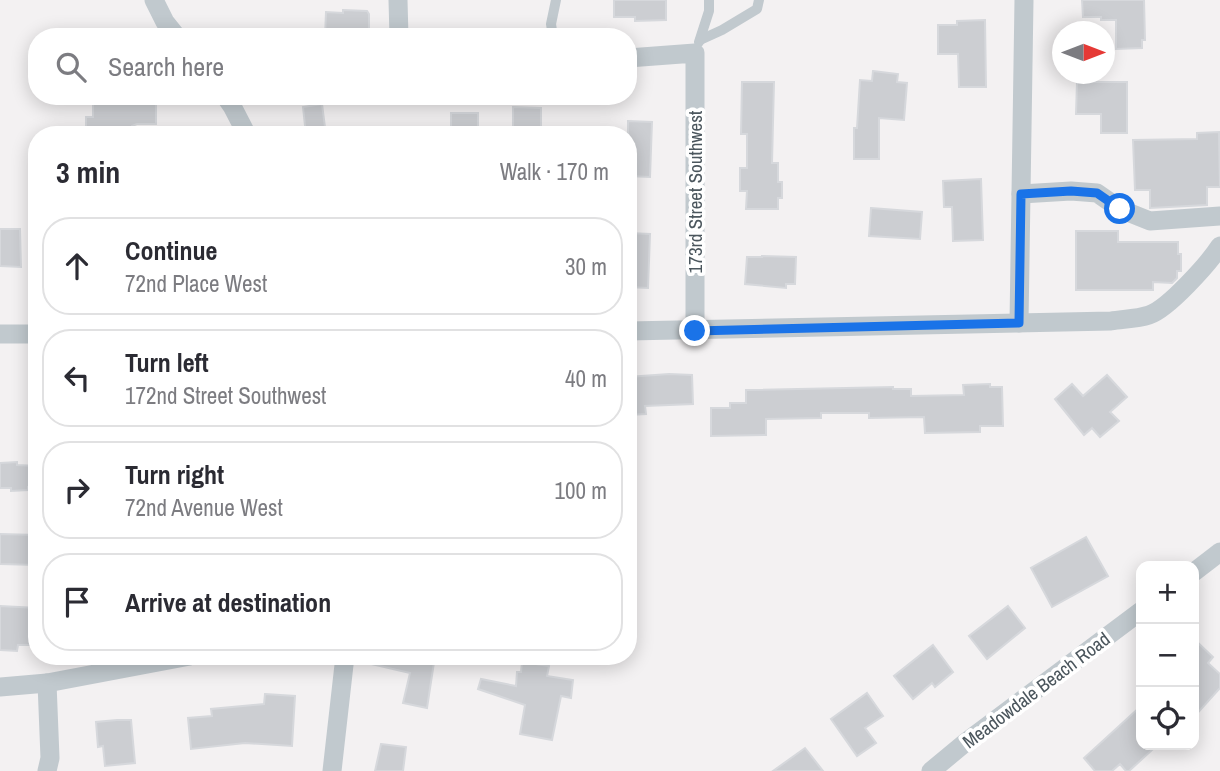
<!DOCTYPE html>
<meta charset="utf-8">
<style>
body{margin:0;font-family:"Archivo Narrow",sans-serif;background:#f2f2f3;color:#2b2b33}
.controls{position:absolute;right:21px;bottom:21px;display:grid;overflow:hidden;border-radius:14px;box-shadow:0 4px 18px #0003}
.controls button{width:63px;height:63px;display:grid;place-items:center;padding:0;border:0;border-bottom:2px solid #e1e1e2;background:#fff;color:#2b2b33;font:35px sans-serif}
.compass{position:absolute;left:1052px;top:21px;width:63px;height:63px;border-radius:50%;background:#fff;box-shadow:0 4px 18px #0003;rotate:90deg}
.stop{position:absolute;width:21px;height:21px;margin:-16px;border:5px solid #1a73e8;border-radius:50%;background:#fff}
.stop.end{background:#1a73e8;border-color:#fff;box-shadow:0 2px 7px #0008}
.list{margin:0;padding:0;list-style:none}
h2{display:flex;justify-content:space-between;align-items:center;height:91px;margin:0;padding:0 28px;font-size:30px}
h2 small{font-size:23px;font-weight:400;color:#7c7c81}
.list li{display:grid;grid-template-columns:46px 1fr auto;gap:21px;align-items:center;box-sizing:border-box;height:98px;margin:0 14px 14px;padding:0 14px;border:2px solid #e1e1e2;border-radius:28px}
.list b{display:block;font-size:26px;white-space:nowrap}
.list p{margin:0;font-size:23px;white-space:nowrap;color:#7c7c81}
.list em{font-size:23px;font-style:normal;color:#7c7c81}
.icon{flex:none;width:38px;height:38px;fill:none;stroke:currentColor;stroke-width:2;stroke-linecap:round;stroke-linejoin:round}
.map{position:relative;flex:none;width:1220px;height:771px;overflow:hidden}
.search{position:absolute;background:#fff;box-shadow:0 4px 18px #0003;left:28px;top:28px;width:609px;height:77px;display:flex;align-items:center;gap:18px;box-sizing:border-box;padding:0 24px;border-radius:28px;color:#7c7c81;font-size:26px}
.panel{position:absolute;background:#fff;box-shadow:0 4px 18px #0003;left:28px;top:126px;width:609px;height:539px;border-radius:28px}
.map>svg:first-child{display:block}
</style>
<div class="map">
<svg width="1220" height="771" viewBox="0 0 1220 771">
<rect width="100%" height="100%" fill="#f3f1f2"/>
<g fill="#ccced2" stroke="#d6d8dc" stroke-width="2">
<path d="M614,0H666V20L635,21V17H614Z"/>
<path d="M1082,0H1144L1145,40H1142V48L1116,49V20H1101V17H1083Z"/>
<path d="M343,10L367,11L369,14V37H325L326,12L343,13Z"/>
<path d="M985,20L986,87H959L958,54H938V25H957V21Z"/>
<path d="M873,71L898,74L897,82L907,83L904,120L879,118V159H854V128H857L860,80L872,81Z"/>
<path d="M742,82H774L772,163H778V182H782V198H778V209H746L747,191H740V168H747V134H741Z"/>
<path d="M1077,82H1127V133H1101V114H1076Z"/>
<path d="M130,100H156V124H137L132,126V132L86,134V117H93V102L130,103Z"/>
<path d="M322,104L326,135H306L303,107Z"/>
<path d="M513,107L541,108V135H513Z"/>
<rect x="451" y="113" width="27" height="22"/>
<path d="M628,121L652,122L650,177L628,176Z"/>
<path d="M1219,132L1220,187H1207V205L1150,208V190H1135L1133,140L1197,139V133Z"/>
<path d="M981,179L983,240L953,241L952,207H944L943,181Z"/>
<path d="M871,208L922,212L920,239L869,236Z"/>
<path d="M0,229H20L21,267L0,266Z"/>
<path d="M1076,231H1118V242H1178V254H1181V271H1177V278L1172,283L1153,282V290H1076Z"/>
<path d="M628,233L650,234L648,288L628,287Z"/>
<path d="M762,256L796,257L795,284H786V288L745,284L747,257H762Z"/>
<path d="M669,374L692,375L693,404L645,406L646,414L628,415V377Z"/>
<path d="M1107,375L1127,397L1110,412L1119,421L1100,437L1092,428L1084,435L1055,399L1072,384L1083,396Z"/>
<path d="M990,384V387H1002L1003,426H980V432L925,433L924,417L869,418V413H821V418L766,419V435L711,436V408H730V403H746V390L893,387V389H911V396L964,395L963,385Z"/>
<path d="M17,462V465L37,466V487H28V490L11,491V488H0V463Z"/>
<path d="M0,534L37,535V565L0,564Z"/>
<path d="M1086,537L1108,576L1052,607L1031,568Z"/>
<path d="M0,606L37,608V645H18L17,651L0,650Z"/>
<path d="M1008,606L1025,628L987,659L969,636Z"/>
<path d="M1194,639L1213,657L1208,663L1220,674V688L1194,717Z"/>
<path d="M933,645L953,672L935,687L932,683L913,699L894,676Z"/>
<path d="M368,656H435L427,708L403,703L410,673L367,663Z"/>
<path d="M522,662L549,666L547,676L573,680L571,698L561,696L552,740L520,734L525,705L478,689L481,679L516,686L517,672H521Z"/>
<path d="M867,693L883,716L865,728L876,743L857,756L831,719Z"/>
<path d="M265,694L295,696L292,746L245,743L191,749L188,718L212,716L211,709L264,704Z"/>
<path d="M1141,706V745H1148L1152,750L1129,771H1126L1120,764L1112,771H1095L1084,758Z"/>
<path d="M117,720H131L135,763L105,766L103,746L98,747L96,722Z"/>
<path d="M381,744L406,747L403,771H375Z"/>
<path d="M805,748L823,771H773Z"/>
</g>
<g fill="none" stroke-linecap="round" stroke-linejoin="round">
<g stroke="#c1c9ce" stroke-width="10">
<path d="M553,37L551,24L556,0"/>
<path d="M700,40L722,30L757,9L759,0"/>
<path d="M699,42L709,11V0"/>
</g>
<g stroke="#c1c9ce" stroke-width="19">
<path d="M154,0L165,22L177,37"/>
<path d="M398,0L399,37"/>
<path d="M628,58L695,53V331"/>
<path d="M225,96L232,106L247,135"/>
<path d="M1021,194L1071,191L1097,193L1120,209L1150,221L1220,216"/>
<path d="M1019,323L1024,0"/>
<path d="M628,331L1111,321C1123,319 1137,319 1149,315C1168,309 1209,263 1220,246"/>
<path d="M0,334H37"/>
<path d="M1194,572L1220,552"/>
<path d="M0,687L47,683L190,656"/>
<path d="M47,771L50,758L47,683"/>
<path d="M332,771L345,656"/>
<path d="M931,771L966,742L1141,611"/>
</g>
</g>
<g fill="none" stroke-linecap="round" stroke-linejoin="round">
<path stroke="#1a73e8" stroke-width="9" d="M695,331L1019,323L1021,194L1071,191L1097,193L1120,209"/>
</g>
<g text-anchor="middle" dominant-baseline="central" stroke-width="7" stroke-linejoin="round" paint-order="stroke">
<g font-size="19" fill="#4b565d" stroke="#fff">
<text transform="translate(695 192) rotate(-90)">173rd Street Southwest</text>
<text transform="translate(1036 690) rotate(-37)">Meadowdale Beach Road</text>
</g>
</g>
</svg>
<div class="controls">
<button>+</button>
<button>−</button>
<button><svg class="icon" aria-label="locate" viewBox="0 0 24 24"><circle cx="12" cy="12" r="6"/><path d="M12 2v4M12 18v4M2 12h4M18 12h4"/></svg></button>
</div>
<svg class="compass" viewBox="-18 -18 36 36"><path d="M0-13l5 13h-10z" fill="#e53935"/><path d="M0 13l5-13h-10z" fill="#7c7c81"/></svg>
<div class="stop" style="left:1120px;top:209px"></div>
<div class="stop end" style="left:695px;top:331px"></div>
<div class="search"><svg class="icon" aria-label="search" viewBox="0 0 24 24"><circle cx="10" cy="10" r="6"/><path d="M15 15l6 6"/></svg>Search here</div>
<section class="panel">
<h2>3 min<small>Walk · 170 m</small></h2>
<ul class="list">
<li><svg class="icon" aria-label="ahead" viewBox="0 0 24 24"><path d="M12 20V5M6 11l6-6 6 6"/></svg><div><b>Continue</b><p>72nd Place West</p></div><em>30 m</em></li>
<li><svg class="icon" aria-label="left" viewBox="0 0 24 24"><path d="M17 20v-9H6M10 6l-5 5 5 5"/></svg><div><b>Turn left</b><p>172nd Street Southwest</p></div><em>40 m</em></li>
<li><svg class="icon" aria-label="right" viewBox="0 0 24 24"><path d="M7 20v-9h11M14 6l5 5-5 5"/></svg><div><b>Turn right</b><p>72nd Avenue West</p></div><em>100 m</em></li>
<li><svg class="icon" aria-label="arrive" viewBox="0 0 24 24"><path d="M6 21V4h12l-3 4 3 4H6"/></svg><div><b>Arrive at destination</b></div></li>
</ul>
</section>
</div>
